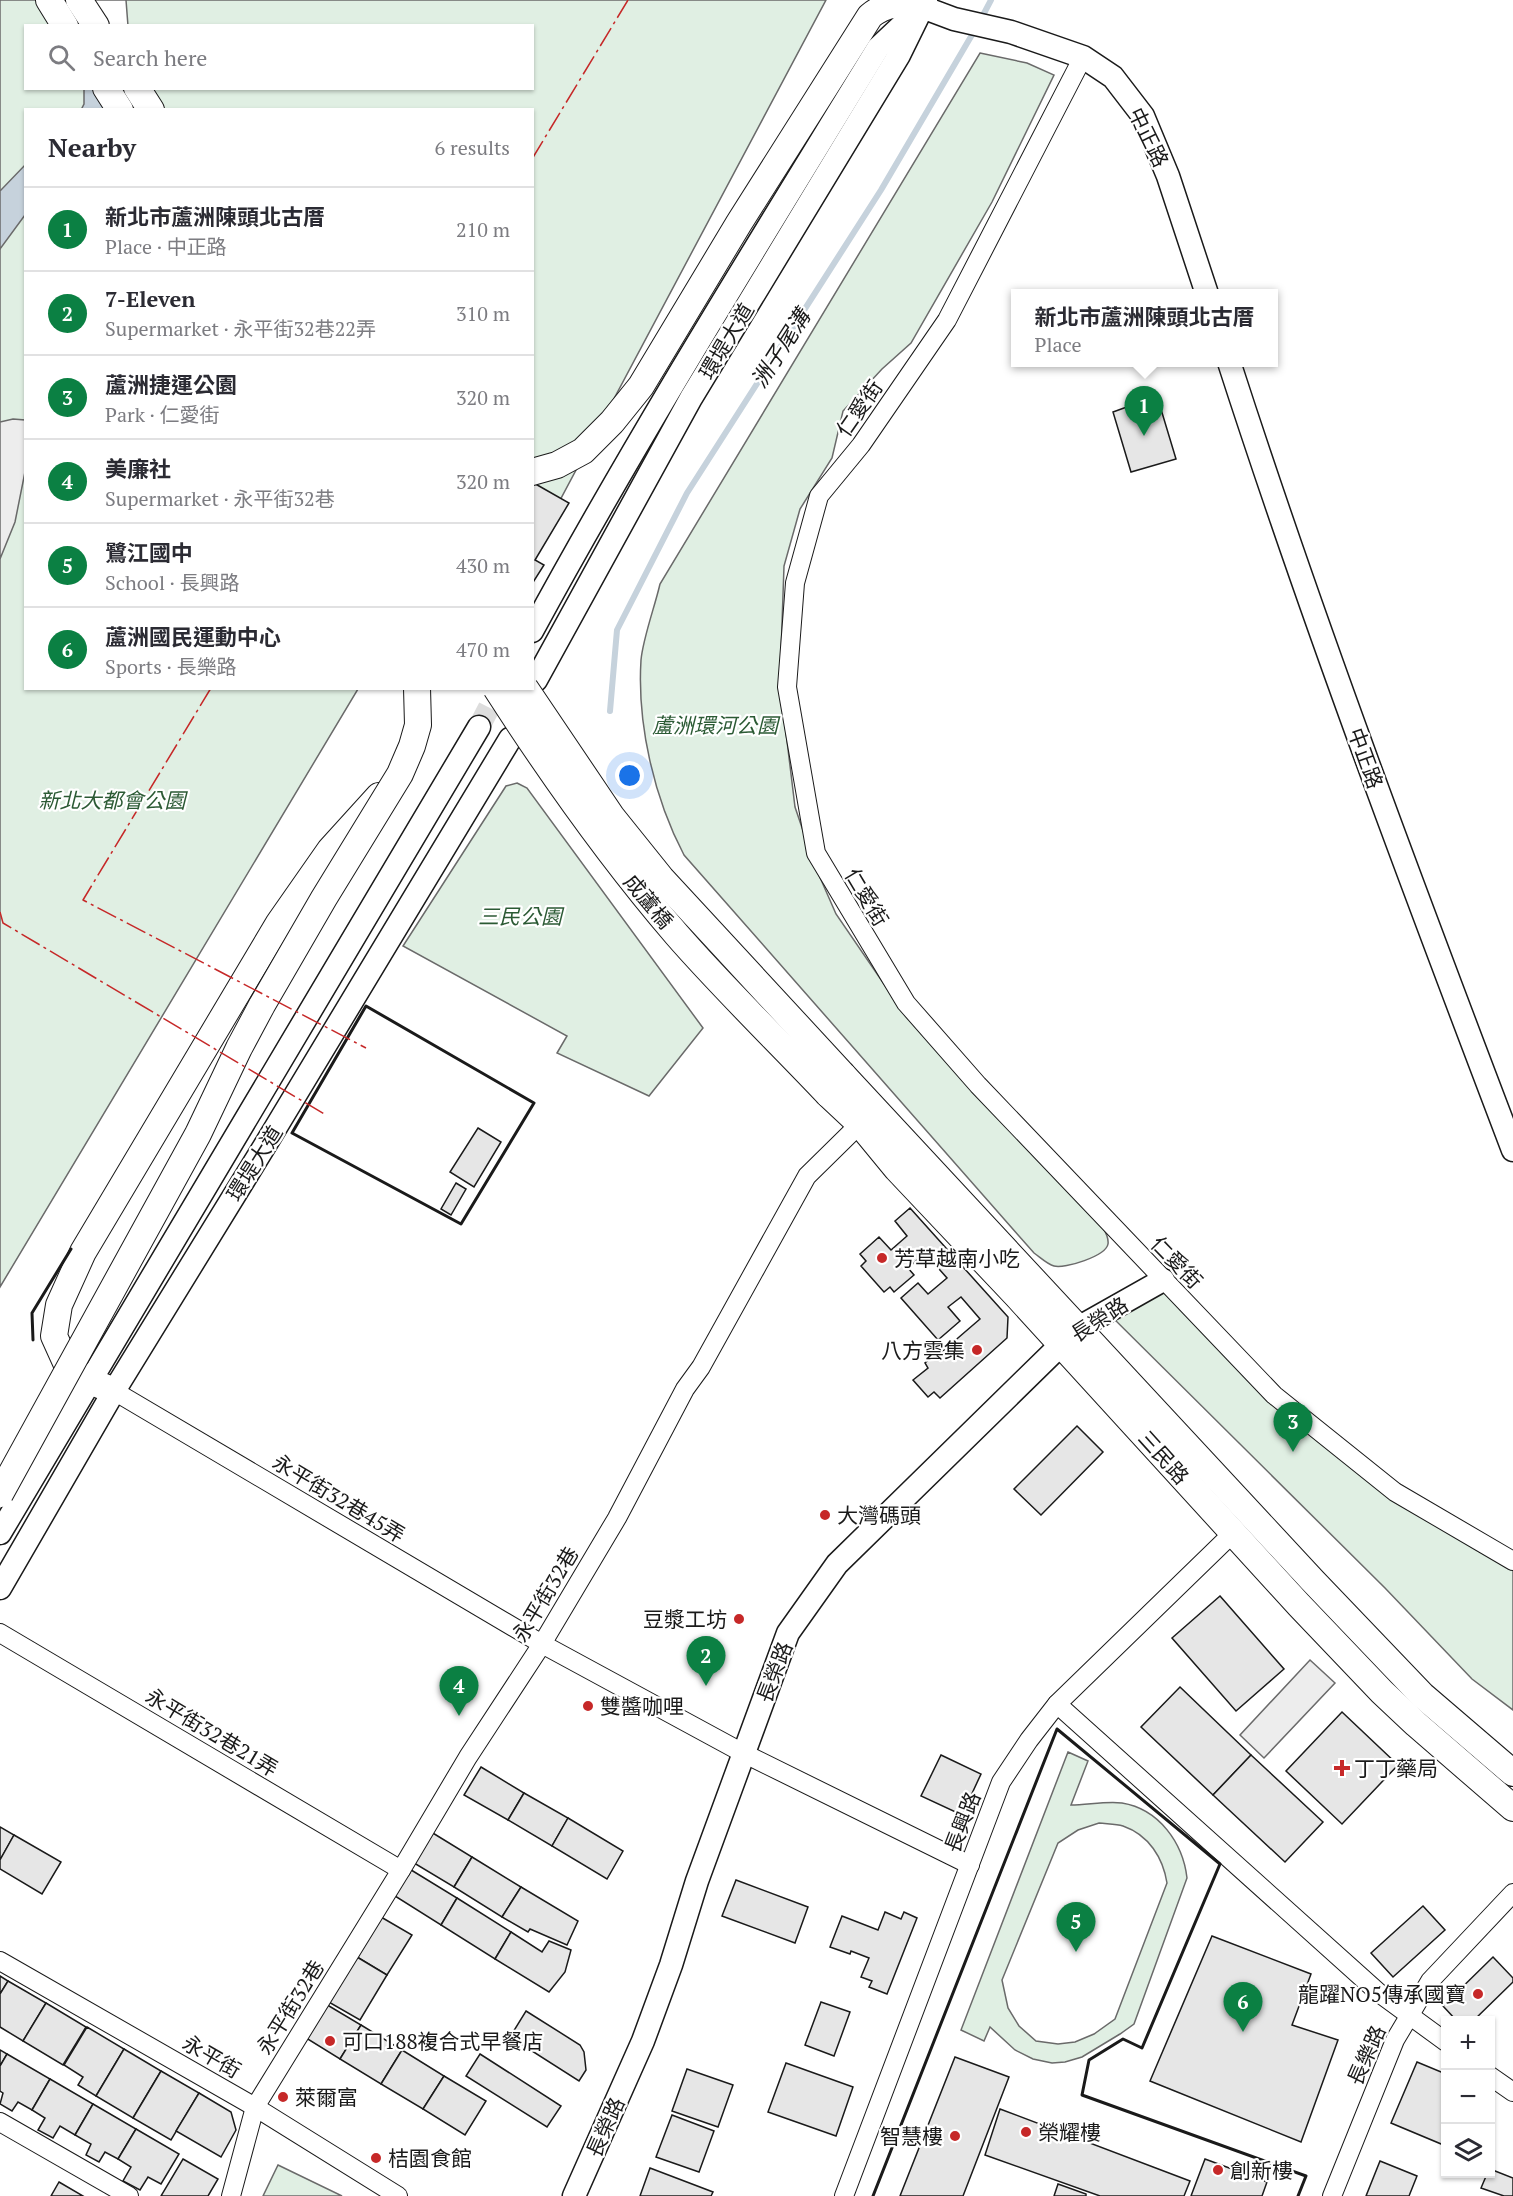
<!DOCTYPE html>
<meta charset="utf-8">
<style>
body{margin:0;font-family:"PT Serif","Noto Sans TC",serif;background:#f7f7f7;color:#2b2b33}
.controls{position:absolute;right:18px;bottom:18px;display:grid;overflow:hidden;border-radius:0px;box-shadow:0 2px 4px #0004}
.controls button{width:54px;height:54px;display:grid;place-items:center;padding:0;border:0;border-bottom:2px solid #e1e1e2;background:#fff;color:#2b2b33;font:30px sans-serif}
.you{position:absolute;left:630px;top:776px;width:21px;height:21px;margin:-15px;border:4px solid #fff;border-radius:50%;background:#1a73e8;box-shadow:0 0 0 9px #1a73e833}
.badge{display:grid;place-items:center;width:39px;height:39px;border-radius:50%;background:#0b8043;color:#fff;font-size:20px;font-weight:700}
.pin{position:absolute;translate:-50% -50px;filter:drop-shadow(0 2px 3px #0008)}
.pin::after{content:'';position:absolute;top:32px;width:21px;height:18px;background:inherit;clip-path:polygon(0 0,100% 0,50% 100%)}
.popup{position:absolute;left:1011px;top:289px;width:267px;height:78px;box-sizing:border-box;display:grid;place-content:center;border-radius:0px;background:#fff;filter:drop-shadow(0 2px 4px #0005);font-size:20px;white-space:nowrap;color:#7c7c81}
.popup b{font-size:22px;color:#2b2b33}
.popup::after{content:'';position:absolute;left:50%;top:100%;margin-left:-12px;border:12px solid transparent;border-top-color:#fff}
.list{margin:0;padding:0;list-style:none}
h2{display:flex;justify-content:space-between;align-items:center;height:78px;margin:0;padding:0 24px;font-size:26px}
h2 small{font-size:20px;font-weight:400;color:#7c7c81}
.list li{display:grid;grid-template-columns:39px 1fr auto;gap:18px;align-items:center;box-sizing:border-box;height:84px;padding:0 24px;border-top:2px solid #e1e1e2}
.list b{display:block;font-size:22px;white-space:nowrap}
.list p{margin:0;font-size:20px;white-space:nowrap;color:#7c7c81}
.list em{font-size:20px;font-style:normal;color:#7c7c81}
.icon{flex:none;width:33px;height:33px;fill:none;stroke:currentColor;stroke-width:2;stroke-linecap:round;stroke-linejoin:round}
.map{position:relative;flex:none;width:1513px;height:2196px;overflow:hidden}
.search{position:absolute;background:#fff;box-shadow:0 2px 4px #0004;left:24px;top:24px;width:510px;height:66px;display:flex;align-items:center;gap:15px;box-sizing:border-box;padding:0 21px;border-radius:0px;color:#7c7c81;font-size:22px}
.panel{position:absolute;background:#fff;box-shadow:0 2px 4px #0004;left:24px;top:108px;width:510px;height:582px;border-radius:0px}
.map>svg:first-child{display:block}
</style>
<div class="map">
<svg width="1513" height="2196" viewBox="0 0 1513 2196">
<rect width="100%" height="100%" fill="#fff"/>
<g fill="#e0efe3" stroke="#6a6a6a" stroke-width="1.5" fill-rule="evenodd">
<path d="M0,0H826L550,519L533,534L532,110H26V688L358,689L0,1287ZM26,26H532V88H26Z"/>
<path d="M980,53L1027,63L1054,75L992,202L911,343L882,369L843,411L832,458L800,509L784,566L780,683L795,807L815,866L836,914L899,1006L1102,1226C1105,1231 1109,1237 1108,1244C1106,1256 1065,1269 1054,1266C1047,1264 1040,1257 1034,1253L684,855C654,798 637,724 641,660C643,638 655,606 660,584Z"/>
<path d="M517,783L527,788L703,1028L649,1096L557,1053L567,1036L403,946L506,786Z"/>
<path d="M1163,1280L1290,1408L1513,1568V1710L1472,1679L1385,1588L1107,1312Z"/>
<path d="M1068,1752L1088,1761L1071,1805C1087,1805 1106,1801 1122,1803C1159,1809 1183,1843 1187,1878L1134,2024L1120,2034L1082,2057L1065,2062L1052,2063L1033,2059L1015,2050L990,2027L984,2041L961,2030ZM1099,1823C1107,1824 1116,1824 1123,1826C1149,1835 1163,1858 1167,1883L1115,2019L1094,2034L1075,2042L1058,2044L1036,2041L1019,2026L1008,2008L1002,1980L1058,1843L1078,1830Z"/>
<path d="M278,2165L342,2196H263Z"/>
</g>
<g fill="#ededed" stroke="#6a6a6a" stroke-width="1.5">
<path d="M13,419L25,420V472L15,522L0,559V422Z"/>
<path d="M1310,1660L1335,1683L1264,1758L1240,1735Z"/>
</g>
<g fill="#c6d2dc" stroke="#6a6a6a" stroke-width="1.5">
<path d="M84,89H111L105,109L81,110L84,104Z"/>
<path d="M25,165V215L0,249V191Z"/>
</g>
<path fill="#fff" stroke="#6a6a6a" stroke-width="1.5" d="M82,0H126L128,26H82Z"/>
<g fill="none" stroke-linecap="round" stroke-linejoin="round">
<g stroke="#c6d2dc" stroke-width="6">
<path d="M981,19L991,0"/>
<path d="M610,711L617,630L687,493L881,190L976,28"/>
</g>
</g>
<g fill="#e6e6e6" stroke="#1a1a1a" stroke-width="1.5">
<path d="M1157,396L1176,459L1131,472L1113,412Z"/>
<path d="M532,482L569,503L535,560L544,565L532,584Z"/>
<path d="M478,1128L501,1142L474,1187L450,1172Z"/>
<path d="M456,1183L466,1189L451,1215L441,1209Z"/>
<path d="M910,1208L1008,1317L1007,1338L940,1398L934,1392L928,1397L913,1380L928,1368L925,1363L935,1354L937,1356L980,1319L961,1297L948,1307L960,1321L938,1340L901,1298L918,1283L928,1294L947,1278L925,1253L908,1268L914,1275L894,1292L890,1287L884,1292L861,1266L866,1261L860,1254L879,1237L891,1250L907,1236L895,1221Z"/>
<path d="M1077,1426L1103,1452L1041,1515L1014,1489Z"/>
<path d="M1220,1596L1284,1669L1236,1711L1172,1638Z"/>
<path d="M1180,1687L1251,1755L1213,1795L1141,1727Z"/>
<path d="M1342,1712L1398,1765L1342,1824L1286,1771Z"/>
<path d="M941,1755L981,1774L962,1815L921,1796Z"/>
<path d="M1251,1755L1323,1822L1285,1862L1213,1795Z"/>
<path d="M481,1767L524,1793L508,1820L464,1795Z"/>
<path d="M524,1793L568,1818L552,1846L508,1820Z"/>
<path d="M568,1818L623,1851L607,1879L552,1846Z"/>
<path d="M0,1827L14,1835L0,1860Z"/>
<path d="M423,1827L472,1857L454,1887L404,1857Z"/>
<path d="M14,1835L61,1862L42,1894L0,1869V1860Z"/>
<path d="M472,1857L521,1887L502,1917L454,1887Z"/>
<path d="M403,1865L457,1898L441,1925L387,1891Z"/>
<path d="M736,1880L808,1907L795,1943L722,1916Z"/>
<path d="M521,1887L578,1921L567,1945L530,1929L528,1932L502,1917Z"/>
<path d="M457,1898L511,1932L495,1959L441,1925Z"/>
<path d="M1423,1906L1445,1930L1393,1977L1371,1953Z"/>
<path d="M885,1912L901,1919L904,1912L917,1918L887,1994L869,1987L872,1981L861,1977L869,1958L851,1951L850,1954L830,1947L842,1916L878,1930Z"/>
<path d="M381,1917L412,1935L387,1975L347,1951Z"/>
<path d="M511,1932L542,1952L549,1941L571,1950L565,1972L549,1992L495,1959Z"/>
<path d="M1212,1936L1311,1974L1292,2025L1338,2040L1301,2142L1150,2081Z"/>
<path d="M347,1951L387,1975L360,2020L320,1997Z"/>
<path d="M1493,1957L1513,1978V1982L1474,2020H1456L1443,2006Z"/>
<path d="M0,1976L8,1981L0,1994Z"/>
<path d="M8,1981L46,2003L23,2041L0,2027V1994Z"/>
<path d="M319,2000L361,2025L340,2059L298,2033Z"/>
<path d="M821,2002L850,2012L834,2056L805,2045Z"/>
<path d="M46,2003L86,2027L63,2065L23,2041Z"/>
<path d="M526,2011L580,2045L584,2052L586,2070L579,2081L510,2037Z"/>
<path d="M361,2025L402,2050L381,2084L340,2059Z"/>
<path d="M87,2027L124,2049L96,2096L78,2085L83,2077L64,2065Z"/>
<path d="M124,2049L161,2071L133,2118L96,2096Z"/>
<path d="M0,2050L7,2054L0,2066Z"/>
<path d="M402,2050L444,2076L423,2109L381,2084Z"/>
<path d="M7,2054L50,2079L32,2110L18,2102L12,2111L0,2104L3,2093L0,2091V2066Z"/>
<path d="M480,2054L561,2106L547,2127L466,2076Z"/>
<path d="M955,2057L1009,2077L963,2196H900Z"/>
<path d="M1417,2062L1446,2074V2146L1391,2123Z"/>
<path d="M786,2063L853,2087L836,2136L768,2112Z"/>
<path d="M687,2069L733,2085L718,2127L672,2111Z"/>
<path d="M161,2071L199,2093L171,2140L133,2118Z"/>
<path d="M444,2076L486,2101L465,2135L423,2109Z"/>
<path d="M50,2079L93,2104L75,2135L60,2126L53,2138L38,2130L45,2118L32,2110Z"/>
<path d="M199,2093L231,2112L236,2130L221,2157L176,2131Z"/>
<path d="M93,2104L136,2129L118,2159L105,2152L99,2162L86,2155L91,2144L75,2135Z"/>
<path d="M1000,2109L1190,2181L1184,2196H1100L985,2155Z"/>
<path d="M672,2115L714,2131L699,2172L656,2157Z"/>
<path d="M136,2129L179,2154L161,2184L148,2177L140,2190L123,2181L131,2167L118,2159Z"/>
<path d="M183,2159L218,2179L208,2196H161Z"/>
<path d="M1205,2159L1267,2182L1262,2196H1191Z"/>
<path d="M1380,2161L1417,2176L1409,2196H1366Z"/>
<path d="M650,2168L713,2192L711,2196H640Z"/>
<path d="M1490,2169L1513,2178V2196H1504L1481,2188L1487,2174H1490Z"/>
<path d="M59,2182L83,2196H51Z"/>
<path d="M1058,2184L1086,2194V2196H1054Z"/>
</g>
<g fill="none" stroke-linecap="round" stroke-linejoin="round">
<path stroke="#ddd" stroke-width="22" stroke-dasharray="22 11" stroke-linecap="butt" d="M479,727L499,688"/>
<defs>
<g id="minor">
<path d="M1083,57L947,320L861,445L819,496L795,583L787,687L816,853L906,1003L978,1085L1274,1395L1395,1492L1513,1561"/>
<path d="M114,1391L542,1644L743,1753L970,1865"/>
<path d="M0,1633L401,1870"/>
<path d="M1057,1704L1379,1993L1446,2042"/>
<path d="M0,1961L255,2107L398,2196"/>
<path d="M1490,2076L1513,2092"/>
<path d="M0,2122L129,2196"/>
<path d="M231,2196L255,2107L401,1870L468,1757L542,1644L617,1518L685,1389L701,1367L807,1176L868,1116"/>
<path d="M844,2196L1001,1782L1029,1740L1057,1704L1233,1533"/>
<path d="M1332,2196L1395,2040L1430,1981L1513,1893"/>
</g>
<g id="tertiary">
<path d="M922,7L954,19L1011,32L1083,57L1113,77L1143,116L1168,176L1207,294"/>
<path d="M1229,362C1315,628 1414,890 1513,1150"/>
<path d="M532,631C640,432 760,241 878,48L912,16"/>
<path d="M536,680L691,398L899,55L926,0"/>
<path d="M0,1533L479,727"/>
<path d="M0,1588L114,1391L264,1147L510,739"/>
<path d="M574,2196L643,2041L671,1965L697,1881L788,1633L837,1564L1078,1328L1163,1280"/>
</g>
<g id="secondary">
<path d="M49,0L65,26"/>
<path d="M79,0L96,26"/>
<path d="M106,88L120,110"/>
<path d="M137,88L151,110"/>
<path d="M532,472L557,465L583,451L612,422L641,386L739,223L870,16C886,3 902,2 922,7"/>
<path d="M843,1075L1313,1581L1422,1695L1513,1773"/>
<path d="M828,1094L860,1124L897,1169L1017,1296L1299,1605L1382,1692L1416,1724L1513,1808"/>
<path d="M114,1391L90,1381L68,1367L54,1336L59,1305L83,1252L279,923L330,850L379,796"/>
</g>
</defs>
<use href="#minor" stroke="#1a1a1a" stroke-width="20"/>
<use href="#tertiary" stroke="#1a1a1a" stroke-width="25"/>
<use href="#secondary" stroke="#1a1a1a" stroke-width="28"/>
<use href="#minor" stroke="#fff" stroke-width="18"/>
<use href="#tertiary" stroke="#fff" stroke-width="22"/>
<use href="#secondary" stroke="#fff" stroke-width="26"/>
<defs>
<g id="secondary-bridge">
<path d="M496,688C552,775 610,857 677,935C725,990 778,1041 828,1094"/>
<path d="M525,688L612,817L661,878L843,1075"/>
<path d="M0,1494L198,1134L239,1048L262,1005L324,898L400,774L412,746L418,725L417,688"/>
</g>
</defs>
<use href="#secondary-bridge" stroke="#1a1a1a" stroke-width="28" stroke-linecap="butt"/>
<use href="#secondary-bridge" stroke="#fff" stroke-width="26"/>
<g stroke="#1a1a1a" stroke-width="3">
<path d="M366,1006L534,1103L461,1224L292,1133Z"/>
<path d="M33,1340L32,1313L71,1249"/>
<path d="M873,2196L1057,1729L1220,1864L1142,2048L1123,2039L1089,2060L1082,2095L1306,2176L1298,2196"/>
</g>
<g stroke="#c62828" stroke-width="1.5" stroke-dasharray="21 4.5 3 4.5" stroke-linecap="butt">
<path d="M532,159L628,0"/>
<path d="M211,688L83,900L366,1048"/>
<path d="M0,912L3,923L326,1115"/>
</g>
</g>
<g fill="#c62828" stroke="#fff" stroke-width="2">
<circle cx="882" cy="1258" r="6"/>
<circle cx="977" cy="1350" r="6"/>
<circle cx="825" cy="1515" r="6"/>
<circle cx="739" cy="1619" r="6"/>
<circle cx="588" cy="1706" r="6"/>
<path d="M1339 1759h6v6h6v6h-6v6h-6v-6h-6v-6h6z"/>
<circle cx="1478" cy="1994" r="6"/>
<circle cx="330" cy="2041" r="6"/>
<circle cx="283" cy="2097" r="6"/>
<circle cx="1026" cy="2132" r="6"/>
<circle cx="955" cy="2136" r="6"/>
<circle cx="376" cy="2158" r="6"/>
<circle cx="1218" cy="2170" r="6"/>
</g>
<g text-anchor="middle" dominant-baseline="central" stroke-width="4.5" stroke-linejoin="round" paint-order="stroke">
<g font-size="21" fill="#1a1a1a" stroke="#fff">
<text transform="translate(1149 137) rotate(64)">中正路</text>
<text transform="translate(726 341) rotate(-59)">環堤大道</text>
<text transform="translate(859 408) rotate(-55)">仁愛街</text>
<text transform="translate(1366 758) rotate(70)">中正路</text>
<text transform="translate(867 897) rotate(59)">仁愛街</text>
<text transform="translate(649 901) rotate(50)">成蘆橋</text>
<text transform="translate(254 1163) rotate(-58)">環堤大道</text>
<text transform="translate(1177 1262) rotate(46)">仁愛街</text>
<text transform="translate(1099 1319) rotate(-33)">長榮路</text>
<text transform="translate(1164 1457) rotate(48)">三民路</text>
<text transform="translate(339 1498) rotate(31)">永平街32巷45弄</text>
<text transform="translate(545 1594) rotate(-59)">永平街32巷</text>
<text transform="translate(774 1672) rotate(-69)">長榮路</text>
<text transform="translate(212 1732) rotate(31)">永平街32巷21弄</text>
<text transform="translate(962 1822) rotate(-69)">長興路</text>
<text transform="translate(290 2007) rotate(-58)">永平街32巷</text>
<text transform="translate(1366 2055) rotate(-66)">長樂路</text>
<text transform="translate(212 2056) rotate(30)">永平街</text>
<text transform="translate(605 2127) rotate(-66)">長榮路</text>
</g>
<g font-size="21" font-style="italic" fill="#2b5a34" stroke="#fff">
<text x="715" y="725">蘆洲環河公園</text>
<text x="112" y="800">新北大都會公園</text>
<text x="520" y="916">三民公園</text>
</g>
<g font-size="21" fill="#1a1a1a" stroke="#fff" text-anchor="start">
<text x="894" y="1258">芳草越南小吃</text>
<text x="965" y="1350" text-anchor="end">八方雲集</text>
<text x="837" y="1515">大灣碼頭</text>
<text x="727" y="1619" text-anchor="end">豆漿工坊</text>
<text x="600" y="1706">雙醬咖哩</text>
<text x="1354" y="1768">丁丁藥局</text>
<text x="1466" y="1994" text-anchor="end">龍躍NO5傳承國寶</text>
<text x="342" y="2041">可口188複合式早餐店</text>
<text x="295" y="2097">萊爾富</text>
<text x="1038" y="2132">榮耀樓</text>
<text x="943" y="2136" text-anchor="end">智慧樓</text>
<text x="388" y="2158">桔園食館</text>
<text x="1230" y="2170">創新樓</text>
</g>
<g font-size="22" font-style="italic" fill="#1a1a1a" stroke="#fff">
<text transform="translate(780 348) rotate(-57)">洲子尾溝</text>
</g>
</g>
</svg>
<div class="controls">
<button>+</button>
<button>−</button>
<button><svg class="icon" aria-label="layers" viewBox="0 0 24 24"><path d="M12 4l9 5-9 5-9-5zM3 14l9 5 9-5"/></svg></button>
</div>
<div class="you"></div>
<div class="pin badge" style="left:1144px;top:436px">1</div>
<div class="popup"><b>新北市蘆洲陳頭北古厝</b>Place</div>
<div class="pin badge" style="left:706px;top:1686px">2</div>
<div class="pin badge" style="left:1293px;top:1452px">3</div>
<div class="pin badge" style="left:459px;top:1716px">4</div>
<div class="pin badge" style="left:1076px;top:1952px">5</div>
<div class="pin badge" style="left:1243px;top:2032px">6</div>
<div class="search"><svg class="icon" aria-label="search" viewBox="0 0 24 24"><circle cx="10" cy="10" r="6"/><path d="M15 15l6 6"/></svg>Search here</div>
<section class="panel">
<h2>Nearby<small>6 results</small></h2>
<ul class="list">
<li><span class="badge">1</span><div><b>新北市蘆洲陳頭北古厝</b><p>Place · 中正路</p></div><em>210 m</em></li>
<li><span class="badge">2</span><div><b>7-Eleven</b><p>Supermarket · 永平街32巷22弄</p></div><em>310 m</em></li>
<li><span class="badge">3</span><div><b>蘆洲捷運公園</b><p>Park · 仁愛街</p></div><em>320 m</em></li>
<li><span class="badge">4</span><div><b>美廉社</b><p>Supermarket · 永平街32巷</p></div><em>320 m</em></li>
<li><span class="badge">5</span><div><b>鷺江國中</b><p>School · 長興路</p></div><em>430 m</em></li>
<li><span class="badge">6</span><div><b>蘆洲國民運動中心</b><p>Sports · 長樂路</p></div><em>470 m</em></li>
</ul>
</section>
</div>
